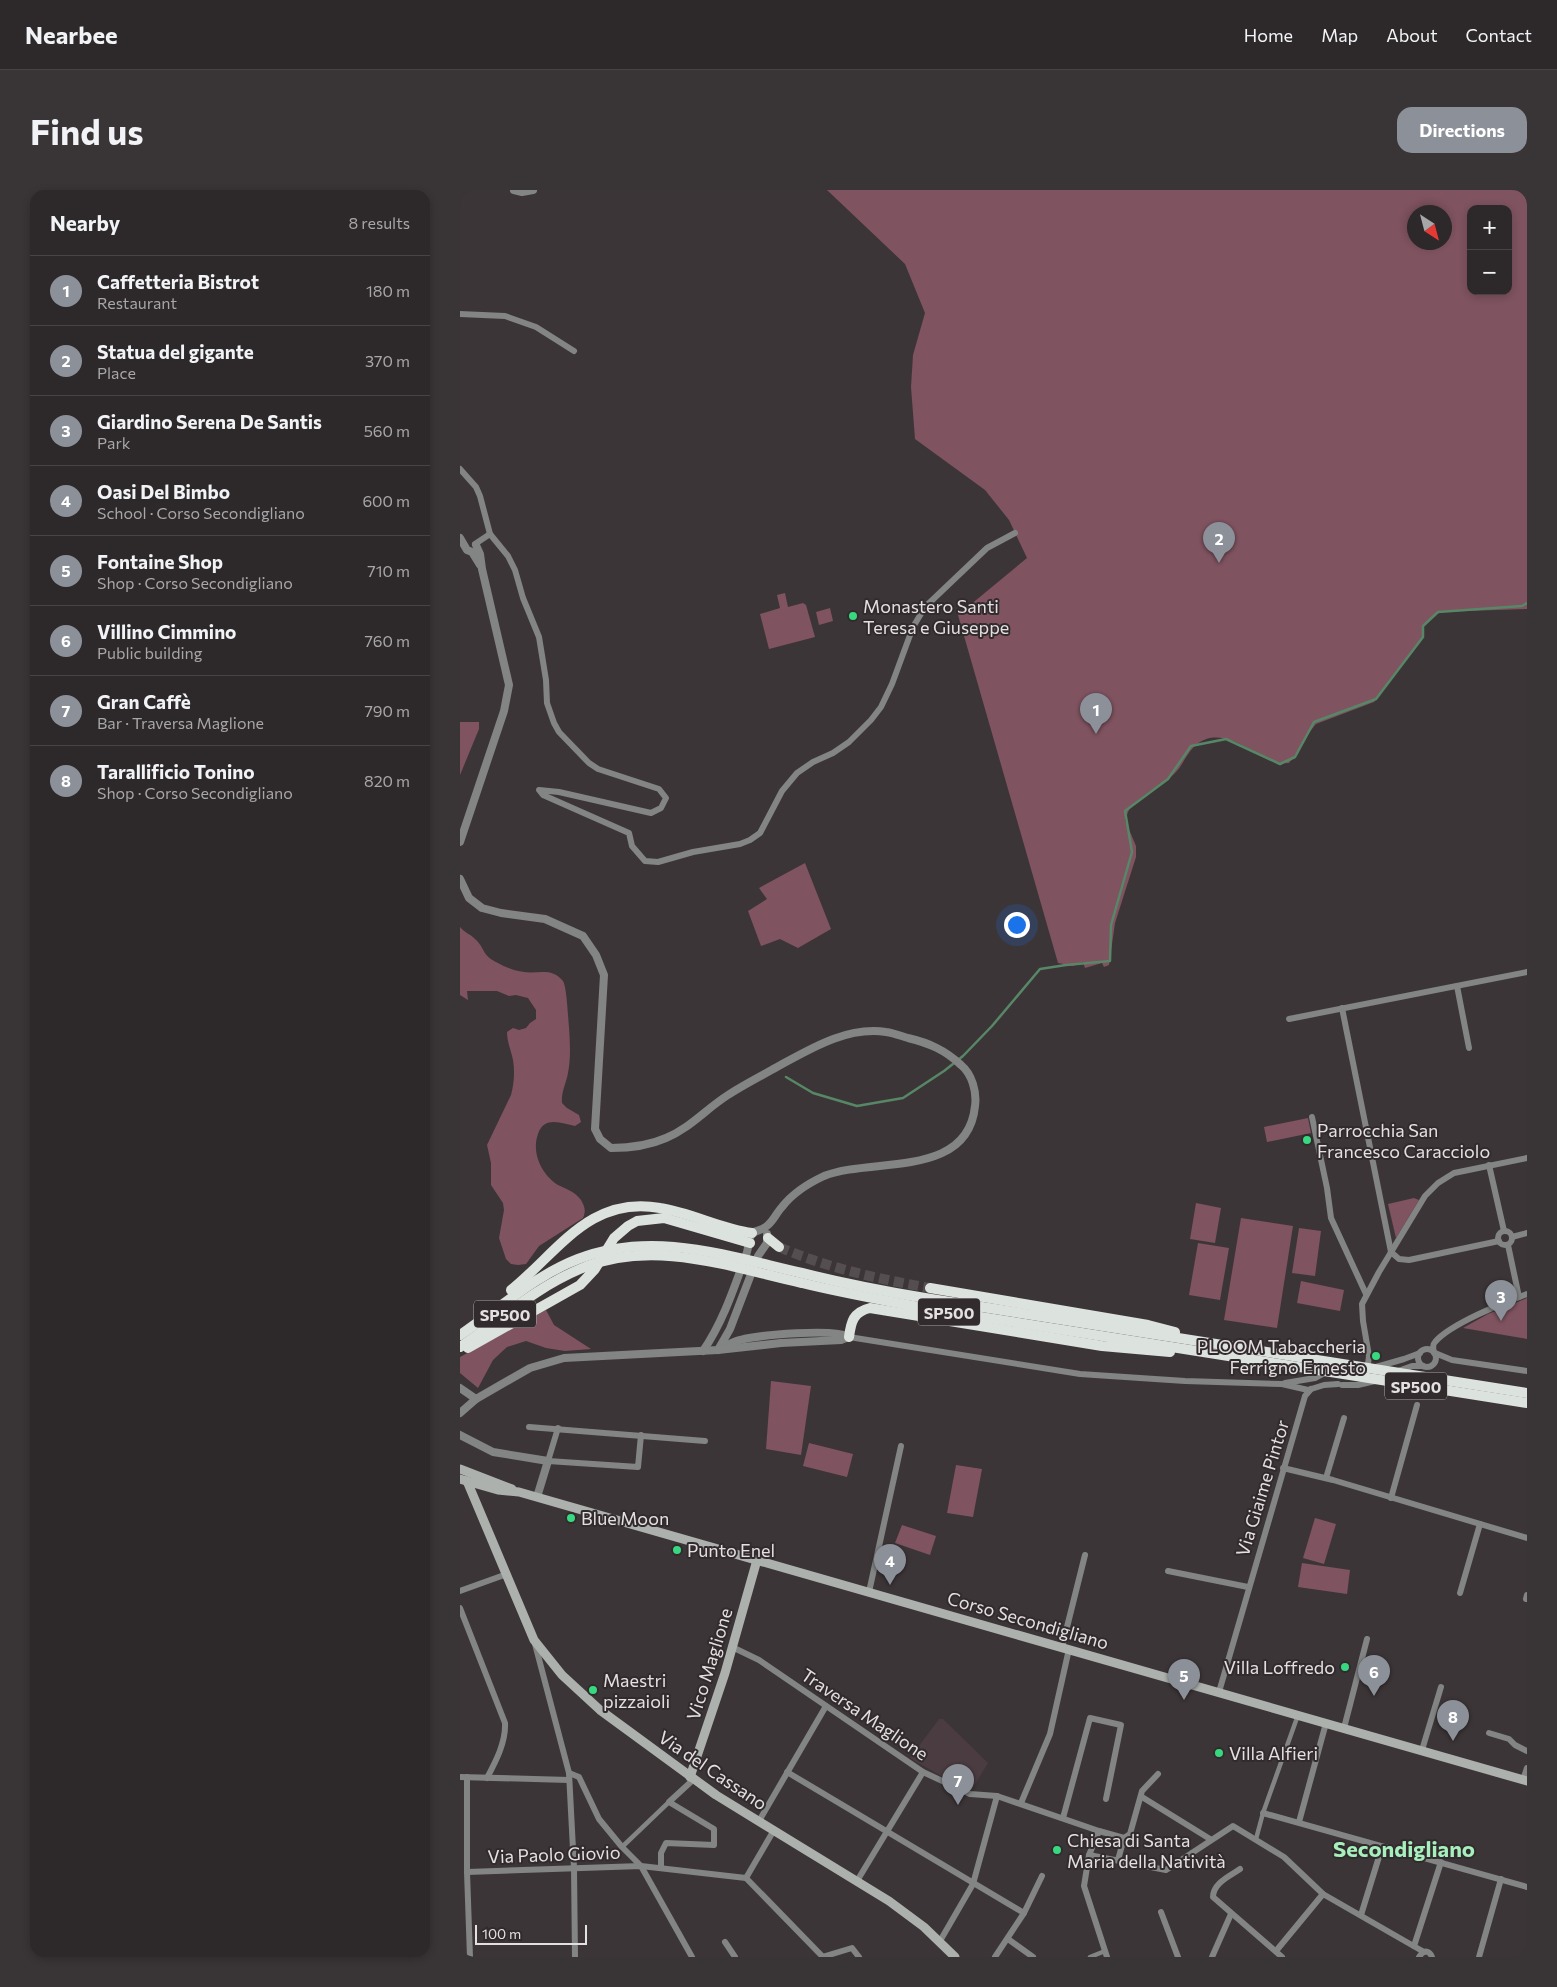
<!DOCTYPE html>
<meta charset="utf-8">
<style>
body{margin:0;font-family:Commissioner,sans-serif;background:#393435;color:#f1f3f6}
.controls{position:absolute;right:15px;top:15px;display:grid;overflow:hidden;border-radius:10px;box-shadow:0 2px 8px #0003}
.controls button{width:45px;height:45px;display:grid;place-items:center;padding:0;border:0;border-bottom:1px solid #484446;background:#2d2829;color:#f1f3f6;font:25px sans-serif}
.compass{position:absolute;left:947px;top:15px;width:45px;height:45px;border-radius:50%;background:#2d2829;box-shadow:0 2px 8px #0003;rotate:144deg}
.scale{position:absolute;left:15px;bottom:12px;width:112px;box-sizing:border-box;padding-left:5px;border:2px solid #e4dfe0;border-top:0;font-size:14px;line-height:18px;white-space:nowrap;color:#e4dfe0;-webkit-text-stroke:4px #322b2d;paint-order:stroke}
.you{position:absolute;left:556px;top:734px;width:18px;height:18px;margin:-12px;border:4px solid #fff;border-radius:50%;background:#1a73e8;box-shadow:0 0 0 8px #1a73e833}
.badge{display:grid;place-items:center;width:32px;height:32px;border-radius:50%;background:#8c9099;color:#fff;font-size:16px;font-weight:700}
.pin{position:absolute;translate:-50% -41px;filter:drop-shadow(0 1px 2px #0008)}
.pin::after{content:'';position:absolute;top:26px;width:18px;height:15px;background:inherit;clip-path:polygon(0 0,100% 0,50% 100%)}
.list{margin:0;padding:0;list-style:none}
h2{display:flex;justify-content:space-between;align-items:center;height:65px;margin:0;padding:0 20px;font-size:21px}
h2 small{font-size:16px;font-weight:400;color:#a7a6a8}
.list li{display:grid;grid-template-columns:32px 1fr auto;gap:15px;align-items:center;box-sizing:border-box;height:70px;padding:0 20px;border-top:1px solid #484446}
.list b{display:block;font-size:19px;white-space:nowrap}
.list p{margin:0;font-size:16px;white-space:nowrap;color:#a7a6a8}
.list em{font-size:16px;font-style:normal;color:#a7a6a8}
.map{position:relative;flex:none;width:1067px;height:1767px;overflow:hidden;border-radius:15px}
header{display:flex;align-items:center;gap:30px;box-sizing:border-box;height:70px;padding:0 25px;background:#2d2829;border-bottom:1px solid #484446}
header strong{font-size:24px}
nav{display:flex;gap:28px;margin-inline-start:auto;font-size:18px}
.intro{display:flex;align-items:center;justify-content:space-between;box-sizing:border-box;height:120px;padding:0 30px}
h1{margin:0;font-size:35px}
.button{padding:12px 22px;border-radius:15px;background:#8c9099;color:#fff;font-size:18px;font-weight:700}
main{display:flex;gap:30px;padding:0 30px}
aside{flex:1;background:#2d2829;border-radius:15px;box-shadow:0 2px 8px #0003}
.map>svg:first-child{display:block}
</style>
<header>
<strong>Nearbee</strong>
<nav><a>Home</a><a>Map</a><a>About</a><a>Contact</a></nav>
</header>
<div class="intro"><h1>Find us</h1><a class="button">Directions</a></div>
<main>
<aside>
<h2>Nearby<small>8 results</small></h2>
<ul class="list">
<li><span class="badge">1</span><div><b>Caffetteria Bistrot</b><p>Restaurant</p></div><em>180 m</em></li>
<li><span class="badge">2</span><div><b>Statua del gigante</b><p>Place</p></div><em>370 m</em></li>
<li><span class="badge">3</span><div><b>Giardino Serena De Santis</b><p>Park</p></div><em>560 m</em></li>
<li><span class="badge">4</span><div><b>Oasi Del Bimbo</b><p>School · Corso Secondigliano</p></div><em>600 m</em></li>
<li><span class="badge">5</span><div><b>Fontaine Shop</b><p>Shop · Corso Secondigliano</p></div><em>710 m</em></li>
<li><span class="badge">6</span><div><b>Villino Cimmino</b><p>Public building</p></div><em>760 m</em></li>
<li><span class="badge">7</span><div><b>Gran Caffè</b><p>Bar · Traversa Maglione</p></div><em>790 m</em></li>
<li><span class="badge">8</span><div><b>Tarallificio Tonino</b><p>Shop · Corso Secondigliano</p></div><em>820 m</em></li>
</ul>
</aside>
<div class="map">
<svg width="1067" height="1767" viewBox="0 0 1067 1767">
<rect width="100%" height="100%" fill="#3c3537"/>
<path fill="#4a3c40" d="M479,1529H483L528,1573L511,1601L497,1595L450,1568Z"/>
<g fill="#7f5360" fill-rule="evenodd">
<path d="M367,0H1067V419L977,422L963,436V447L914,512L856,534C845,546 840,561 829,573C802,576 767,531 737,554C726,563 723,576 714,584C702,596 683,603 671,617C668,620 667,626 665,630L676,656V667L655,733L649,775L644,777L642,773L625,778L623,772L613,776L598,773L498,425L567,368L549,330L525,300L455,249L451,197L453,165L465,123L445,74ZM1011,19H1048V101H1011ZM954,22H984V52H954Z"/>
<path d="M325,403L328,417L343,413L346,415L355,447L309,459L300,424L320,418L317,405Z"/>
<path d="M370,418L373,431L359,435L356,422Z"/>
<path d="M0,532H19V539L0,585Z"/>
<path d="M345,673L371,739L338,758L320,749L301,756L288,721L307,709L299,698Z"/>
<path d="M0,737C5,743 10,744 15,749C26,759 21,765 38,773C45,777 55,781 64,782C78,784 92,777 103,791C107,798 108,828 109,837C110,852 111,868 108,883C106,894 101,902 102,913L107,918L119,925L121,932L115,936C101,933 84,926 78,944C71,963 82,985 98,995C107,999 115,1002 121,1010C125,1017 126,1021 123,1028L79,1056L66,1074L58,1075L51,1074L46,1069L39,1048L44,1020L43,1013L31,995V973L27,955L51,905C54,894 55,881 53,870C51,860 47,852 47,842L53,838L59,840L66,838L70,833L76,829V820L68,808L56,805L49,806L37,801H7L8,810L0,805Z"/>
<path d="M848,928L851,943L807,952L804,937Z"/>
<path d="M954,1008L959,1010L936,1048L928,1014Z"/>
<path d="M736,1013L761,1018L755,1053L730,1049Z"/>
<path d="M781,1028L833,1036L817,1138L764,1130Z"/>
<path d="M839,1038L861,1041L855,1086L832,1083Z"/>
<path d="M738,1053L769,1058L760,1110L729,1105Z"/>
<path d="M841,1091L884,1100L880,1121L837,1113Z"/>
<path d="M1067,1108V1149L1003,1138L1028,1124Z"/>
<path d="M86,1120L94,1135L131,1159L105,1161L86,1158L66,1151L47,1157L33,1170L18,1198L0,1183V1167Z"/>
<path d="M311,1191L351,1196L341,1265L306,1259Z"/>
<path d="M349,1253L393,1264L387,1287L343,1276Z"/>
<path d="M496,1275L522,1279L513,1327L487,1323Z"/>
<path d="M855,1328L876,1334L864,1374L843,1368Z"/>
<path d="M442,1335L476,1346L470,1365L435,1353Z"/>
<path d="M842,1373L890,1380L887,1404L838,1397Z"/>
</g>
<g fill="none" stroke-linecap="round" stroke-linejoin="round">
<path stroke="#578766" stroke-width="2.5" d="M326,887L353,903L397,916L443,908L484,881L503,866L532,836L580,779L606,775L650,771L651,735L672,662L665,621L708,589L731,556L766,549L820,574L835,567L854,532L916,509L963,447V436L978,422L1062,416L1067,413"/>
<path stroke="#554e50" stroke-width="10" stroke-dasharray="10 5" stroke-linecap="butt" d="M319,1057C368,1078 418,1089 470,1098"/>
<g stroke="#828583" stroke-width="4.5">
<path d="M796,1649L803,1623L838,1525"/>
<path d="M162,1657L209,1612"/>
<path d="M630,1767L645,1761"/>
</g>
<g stroke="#828583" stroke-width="6">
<path d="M0,124L45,126L76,137L114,161"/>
<path d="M0,279L16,297L20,306L30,344L48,366L55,380L63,408L79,447L86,490L87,513L94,533L99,542L129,573L138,579L199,599L206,608L201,618L191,623L99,602L79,600L83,605L169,643L172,656L185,671L198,672L233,662L280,654L290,650L300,643L322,601L337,583L353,572L373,563L389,552L411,530L421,517L432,494L453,437L465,417L527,358L555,343"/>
<path d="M15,354L30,344"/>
<path d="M997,796L1009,858"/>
<path d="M882,818L931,1062"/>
<path d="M829,829L1067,782"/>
<path d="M852,927L867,998L871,1028L906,1104"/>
<path d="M1029,975L1044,1041"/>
<circle cx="1045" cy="1048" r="7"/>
<path d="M1052,1047L1067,1043"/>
<path d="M1048,1055L1059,1107"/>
<path d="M931,1062L939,1069L949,1070L1039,1051"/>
<path d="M389,1147L620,1184L725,1191L822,1194L848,1200L864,1195L878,1194"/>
<circle cx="967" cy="1168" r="9"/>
<path d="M974,1163C973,1159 972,1155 975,1152C990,1134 1045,1112 1067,1104"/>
<path d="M975,1163L992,1170L1067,1181"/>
<path d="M905,1177L908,1174L909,1166L903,1131L902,1114L919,1082L965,1006L978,993L994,983L1067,968"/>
<path d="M916,1177L944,1169L960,1163"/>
<path d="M938,1181L952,1176H963"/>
<path d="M825,1193L855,1188L866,1182"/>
<path d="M882,1195H898L915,1191"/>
<path d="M69,1237L245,1251"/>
<path d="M98,1238L88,1271L178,1277L181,1245"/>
<path d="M823,1278L873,1290L1067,1348"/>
<path d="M866,1288L884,1228"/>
<path d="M931,1308L957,1215"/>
<path d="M708,1381L788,1397"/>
<path d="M0,1401L47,1384"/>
<path d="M409,1402L441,1256"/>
<path d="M1000,1403L1020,1334"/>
<path d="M1066,1409L1067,1405"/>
<path d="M0,1418L45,1533C46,1552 36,1571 27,1588"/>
<path d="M75,1454L109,1583L114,1678L115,1767"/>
<path d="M272,1457L299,1470L463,1582L510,1604L537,1606L639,1641"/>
<path d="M602,1457L625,1365"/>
<path d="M759,1502L845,1206L851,1199"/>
<path d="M884,1538L907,1449"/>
<path d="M1029,1543L1049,1549L1055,1555L1067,1561"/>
<path d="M962,1560L981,1497"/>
<path d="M327,1582L564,1723"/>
<path d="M109,1583L119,1587L139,1629L162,1657L181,1676L232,1767"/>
<path d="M0,1587L109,1590"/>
<path d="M7,1587V1682L10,1767"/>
<path d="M1063,1590L1067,1578"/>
<path d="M682,1607L750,1649"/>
<path d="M561,1613L590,1544L609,1459"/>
<path d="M803,1623L1067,1697"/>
<path d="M603,1628L630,1528L661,1535L646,1609"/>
<path d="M299,1631L366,1516"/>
<path d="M839,1632L866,1533"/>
<path d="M664,1648L670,1644L682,1601L698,1584"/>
<path d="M629,1665L624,1696L647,1767"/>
<path d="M658,1670L664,1648L639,1641L629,1665L706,1680L773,1636L824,1667L863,1704L964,1762"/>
<path d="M201,1678V1663L206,1653L254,1655V1639L209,1612L234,1589"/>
<path d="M780,1679C770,1686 753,1693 753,1707L822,1767"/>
<path d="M7,1682L181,1676L286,1688"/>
<path d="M286,1688L363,1767"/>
<path d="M286,1688L314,1640"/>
<path d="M397,1691L463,1582"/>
<path d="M701,1722L718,1767"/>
<path d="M901,1725L922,1657"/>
<path d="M548,1749L573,1767"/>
<path d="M480,1751L513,1694L537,1606"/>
<path d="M265,1752L275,1767"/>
<path d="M954,1756L981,1672"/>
<path d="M816,1761L863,1704"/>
<path d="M362,1767L392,1758L399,1767"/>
<path d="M535,1767L564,1723L582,1686"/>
<path d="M752,1767L771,1724"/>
<path d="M959,1767L962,1763C966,1760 970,1762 972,1767"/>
<path d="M1019,1767L1041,1689"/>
</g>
<g stroke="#828583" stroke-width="8">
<path d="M54,0L62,2L73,0"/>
<path d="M0,348L7,360L12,362L20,375"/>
<path d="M0,652L44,521L49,495L22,379L20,364L16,355"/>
<path d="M0,689L9,708L22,718L41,723L85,729L123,746L136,765L144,785L135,939L140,949L151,958C170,958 188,956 206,948C230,938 246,919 268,905C283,895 301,886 317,877C350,859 387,836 426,842C434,843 441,846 448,848C469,853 485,860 501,875C512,884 517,902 515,916C508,989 412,967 364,986C349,993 332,1004 322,1017C317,1022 314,1030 308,1035C303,1040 298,1040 292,1043C288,1049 289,1058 286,1065C274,1098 263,1132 243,1161"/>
<path d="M262,1158C268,1155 274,1151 280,1150C299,1145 375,1138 389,1147"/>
<path d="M258,1160L270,1139L298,1066L307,1053V1044"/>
<path d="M0,1198L16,1209"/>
<path d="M0,1223L16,1209L70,1178L104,1168L258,1160L321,1153L381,1150L389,1147"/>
<path d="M0,1245L33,1262L88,1271L77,1307"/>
</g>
<g stroke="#acb1ae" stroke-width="9">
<path d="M0,1279L52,1299"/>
<path d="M0,1289L38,1300L59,1302L1067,1591"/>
<path d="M7,1291L74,1450L102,1485L140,1520L256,1605L429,1711L464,1737L495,1767"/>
<path d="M230,1587L265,1483L297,1370"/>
</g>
<g stroke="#dce2dd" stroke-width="10">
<path d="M308,1048L319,1057"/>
<path d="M470,1098L688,1135L715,1142"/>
<path d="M51,1100C98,1062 130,1005 200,1018C232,1023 261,1039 292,1043"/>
<path d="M0,1145C39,1119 74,1086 118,1069C193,1040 267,1066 342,1083C382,1093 423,1101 465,1108L1067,1203"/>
<path d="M389,1147C391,1132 393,1122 410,1118L642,1156L710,1162"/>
<path d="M0,1157C40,1130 75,1098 120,1079C192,1048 270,1077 342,1093C382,1103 423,1110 464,1118L1067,1213"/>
<path d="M8,1158L120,1095L135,1079L154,1048L168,1036L177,1031L204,1028L290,1053"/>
</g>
</g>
<g fill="#38d880" stroke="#322b2d" stroke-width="2">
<circle cx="393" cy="426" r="5"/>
<circle cx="847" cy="950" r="5"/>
<circle cx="916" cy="1166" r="5"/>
<circle cx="111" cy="1328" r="5"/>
<circle cx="217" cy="1360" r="5"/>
<circle cx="885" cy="1477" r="5"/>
<circle cx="133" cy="1500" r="5"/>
<circle cx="759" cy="1563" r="5"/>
<circle cx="597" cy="1660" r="5"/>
</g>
<g text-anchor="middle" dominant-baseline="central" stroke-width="4" stroke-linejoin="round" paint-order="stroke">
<g fill="#322b2d" stroke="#afa9aa" stroke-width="1">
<rect x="458" y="1108.5" width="62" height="27" rx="4"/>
<rect x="14" y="1110.5" width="62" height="27" rx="4"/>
<rect x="925" y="1182.5" width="62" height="27" rx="4"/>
</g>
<g font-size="16" font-weight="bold" fill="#e4dfe0">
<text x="489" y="1122">SP500</text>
<text x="45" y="1124">SP500</text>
<text x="956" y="1196">SP500</text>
</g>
<g font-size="18" fill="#e4dfe0" stroke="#322b2d" text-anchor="start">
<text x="403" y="416">Monastero Santi<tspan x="403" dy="21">Teresa e Giuseppe</tspan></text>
<text x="857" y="940">Parrocchia San<tspan x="857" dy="21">Francesco Caracciolo</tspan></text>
<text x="906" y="1156" text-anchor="end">PLOOM Tabaccheria<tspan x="906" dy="21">Ferrigno Ernesto</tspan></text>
<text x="121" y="1328">Blue Moon</text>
<text x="227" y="1360">Punto Enel</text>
<text x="875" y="1477" text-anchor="end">Villa Loffredo</text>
<text x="143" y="1490">Maestri<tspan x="143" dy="21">pizzaioli</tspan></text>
<text x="769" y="1563">Villa Alfieri</text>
<text x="607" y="1650">Chiesa di Santa<tspan x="607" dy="21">Maria della Natività</tspan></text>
</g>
<g font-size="18" fill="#e4dfe0" stroke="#322b2d">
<text transform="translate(802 1298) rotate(-73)">Via Giaime Pintor</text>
<text transform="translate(568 1430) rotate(16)">Corso Secondigliano</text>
<text transform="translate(249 1474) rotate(-73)">Vico Maglione</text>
<text transform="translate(405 1524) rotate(34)">Traversa Maglione</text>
<text transform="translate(253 1580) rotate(34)">Via del Cassano</text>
<text transform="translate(94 1664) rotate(-2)">Via Paolo Giovio</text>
</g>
<g font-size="22" font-weight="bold" fill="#a7f0be" stroke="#322b2d">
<text x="944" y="1658">Secondigliano</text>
</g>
</g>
</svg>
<div class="controls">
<button>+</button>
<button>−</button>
</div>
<svg class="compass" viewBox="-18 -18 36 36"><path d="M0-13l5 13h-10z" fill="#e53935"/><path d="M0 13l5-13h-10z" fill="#a7a6a8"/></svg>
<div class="scale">100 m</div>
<div class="you"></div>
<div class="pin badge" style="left:636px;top:544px">1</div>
<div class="pin badge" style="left:759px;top:373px">2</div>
<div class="pin badge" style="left:1041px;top:1131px">3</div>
<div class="pin badge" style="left:430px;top:1395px">4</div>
<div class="pin badge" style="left:724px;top:1510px">5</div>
<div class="pin badge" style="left:914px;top:1506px">6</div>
<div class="pin badge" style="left:498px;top:1615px">7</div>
<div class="pin badge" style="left:993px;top:1551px">8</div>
</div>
</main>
